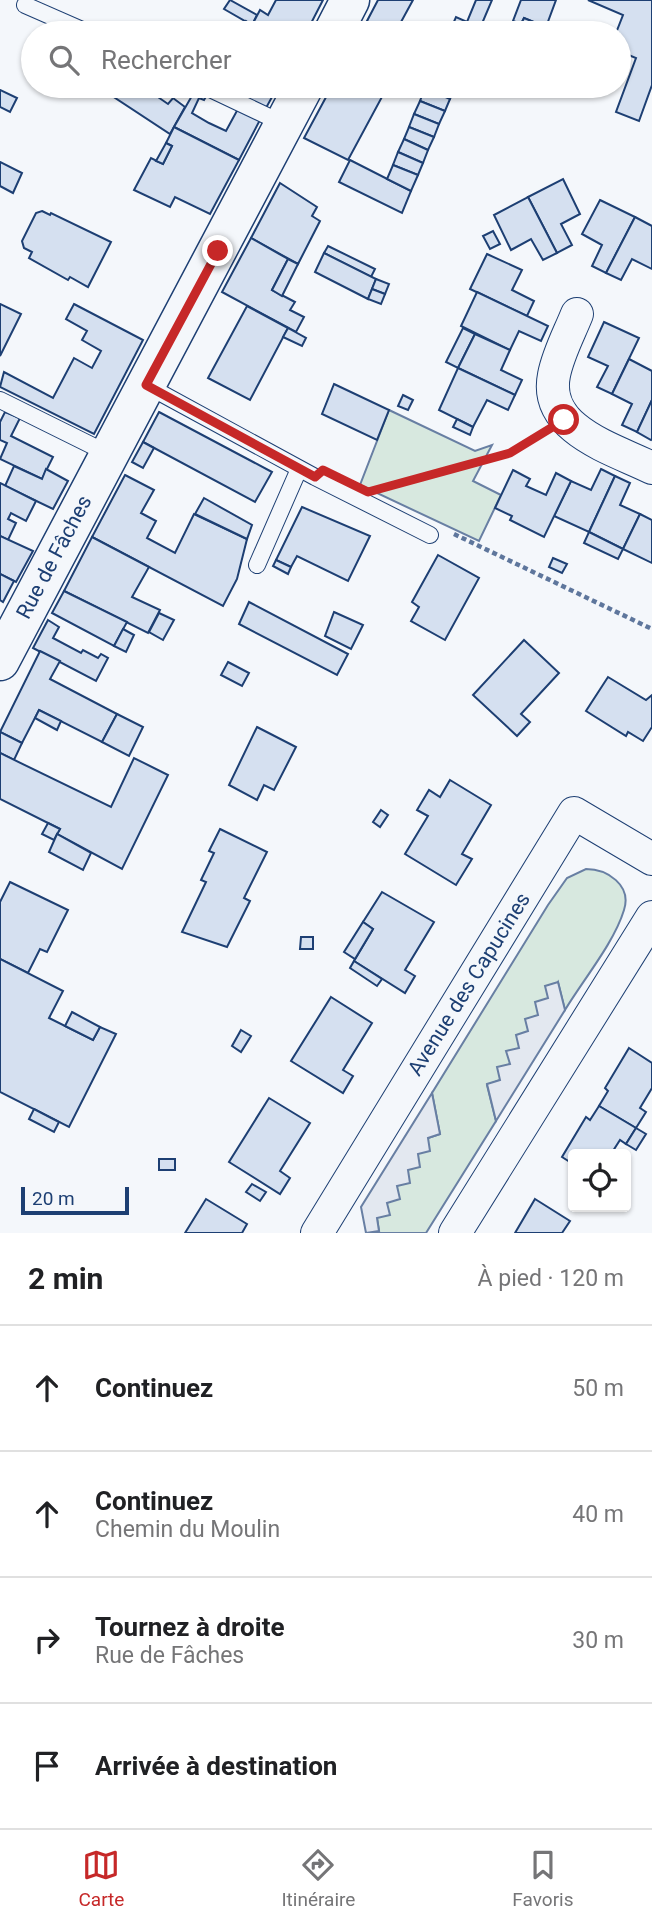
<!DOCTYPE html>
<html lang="fr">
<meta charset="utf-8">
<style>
body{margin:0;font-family:Roboto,sans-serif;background:#f2f2f2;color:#202124}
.controls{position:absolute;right:21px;bottom:21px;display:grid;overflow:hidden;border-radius:7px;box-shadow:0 2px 5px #0004}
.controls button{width:63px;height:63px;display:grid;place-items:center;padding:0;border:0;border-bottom:2px solid #e0e0e0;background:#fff;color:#202124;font:35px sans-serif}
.scale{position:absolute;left:21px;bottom:18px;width:108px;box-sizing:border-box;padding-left:7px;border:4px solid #1d3f73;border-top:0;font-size:19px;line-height:24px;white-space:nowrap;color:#1d3f73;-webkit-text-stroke:5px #f4f7fb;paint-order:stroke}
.stop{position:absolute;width:21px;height:21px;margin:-16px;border:5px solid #c62828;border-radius:50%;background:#fff}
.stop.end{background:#c62828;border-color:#fff;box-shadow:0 2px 7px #0008}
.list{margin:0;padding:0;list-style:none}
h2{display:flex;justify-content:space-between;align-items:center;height:91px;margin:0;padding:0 28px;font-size:30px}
h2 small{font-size:23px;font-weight:400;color:#757577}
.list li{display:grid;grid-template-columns:46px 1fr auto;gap:21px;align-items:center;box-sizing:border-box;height:126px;padding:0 28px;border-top:2px solid #e0e0e0}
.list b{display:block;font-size:26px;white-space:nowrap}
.list p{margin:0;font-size:23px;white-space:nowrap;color:#757577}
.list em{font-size:23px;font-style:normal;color:#757577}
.icon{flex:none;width:38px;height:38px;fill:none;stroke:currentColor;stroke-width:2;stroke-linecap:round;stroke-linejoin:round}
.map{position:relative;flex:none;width:652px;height:1233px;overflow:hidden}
.search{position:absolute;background:#fff;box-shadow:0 2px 5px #0004;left:21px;right:21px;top:21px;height:77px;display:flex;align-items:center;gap:18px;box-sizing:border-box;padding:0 24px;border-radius:38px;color:#757577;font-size:26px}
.sheet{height:595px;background:#fff}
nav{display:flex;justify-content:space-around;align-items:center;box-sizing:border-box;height:98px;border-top:2px solid #e0e0e0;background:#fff;font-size:19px;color:#757577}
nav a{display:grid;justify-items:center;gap:4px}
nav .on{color:#c62828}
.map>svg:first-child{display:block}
</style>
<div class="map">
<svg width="652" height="1233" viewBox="0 0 652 1233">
<rect width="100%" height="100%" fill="#f4f7fb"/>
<g fill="#d7e8df" stroke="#687fa3" stroke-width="2">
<path d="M389,410L475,451L492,445L473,481L501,495L479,541L360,485Z"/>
<path d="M586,869C607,869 632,885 624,910C614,943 583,980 565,1010L558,982L500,1080L487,1085L496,1121L426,1233H369L379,1231L377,1218L428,1138L440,1134L432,1093L548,905L567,878Z"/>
</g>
<g fill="#e3e8f0" stroke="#687fa3" stroke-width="2">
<path d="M558,982L565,1010L496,1121L487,1084L500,1080L497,1067L510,1064L506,1051L519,1048L516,1035L528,1031L525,1019L538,1015L535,1002L548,998L545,986Z"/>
<path d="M432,1093L440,1134L428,1138L430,1151L418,1154L420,1167L408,1170L410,1183L397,1186L400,1199L387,1203L390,1215L377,1218L379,1231L366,1233L361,1207Z"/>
</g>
<g fill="#d5e0f0" stroke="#1d3f73" stroke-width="2">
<path d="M230,0L257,15L252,25L224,9Z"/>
<path d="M276,0H323L306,33H267L252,25L260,10L268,15Z"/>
<path d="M378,0H413L395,33H387L367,21Z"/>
<path d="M476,0H492L478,33H449L456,17L467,22Z"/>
<path d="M521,0H556L546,27L524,18L521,24L513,21Z"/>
<path d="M588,0H652V85L639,121L616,112L636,58L619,51V33H616L623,15Z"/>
<path d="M524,18L546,27L544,33L521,24Z"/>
<path d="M246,21L252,25L267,33H239Z"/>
<path d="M97,86H142L168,104L173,98L185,107L170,134Z"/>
<path d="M224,86H278L266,108Z"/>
<path d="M332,86H365L383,95L348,160L304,138Z"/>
<path d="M426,86H455L450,99L425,88Z"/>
<path d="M425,88L450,99L445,111L420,101Z"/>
<path d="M0,90L17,98L10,112L0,107Z"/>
<path d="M203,90L208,93L204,100L199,98L192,113L209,123L226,131L239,107L261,118L239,160L174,127L193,94Z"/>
<path d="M420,101L445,111L439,124L414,114Z"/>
<path d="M414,114L439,124L434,137L409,127Z"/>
<path d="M174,127L239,160L210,214L175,197L170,207L134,190L151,158L163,164L172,146L166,143Z"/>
<path d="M409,127L434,137L428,150L404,139Z"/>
<path d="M404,139L428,150L423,163L398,152Z"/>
<path d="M166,143L172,146L163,164L156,161Z"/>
<path d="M398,152L423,163L418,175L393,165Z"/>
<path d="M350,160L411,191L402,213L339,182Z"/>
<path d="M0,162L22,173L13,193L0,186Z"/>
<path d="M393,165L418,175L411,191L387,179Z"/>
<path d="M563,179L580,214L561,224L572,245L557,253L528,197Z"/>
<path d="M280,183L317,207L312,216L320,221L298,264L251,238Z"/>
<path d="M528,197L557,253L543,260L531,239L511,250L494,215Z"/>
<path d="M600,200L635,217L606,273L592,266L602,245L582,234Z"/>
<path d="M42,211L50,215L51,213L111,242L88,287L70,277L68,280L29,258L32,252L24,248L22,241L36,213Z"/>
<path d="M635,217L652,226V269L632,259L621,280L606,273Z"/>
<path d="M493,231L500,244L490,249L483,236Z"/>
<path d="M251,238L288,259L272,290L295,302L290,310L304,317L296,332L222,292Z"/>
<path d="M328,246L375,269L371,277L324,253Z"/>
<path d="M324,253L376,279L368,299L315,272Z"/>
<path d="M487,254L522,270L512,290L534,301L527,316L470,289Z"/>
<path d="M288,259L298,264L282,296L272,290Z"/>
<path d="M376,279L389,284L385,294L372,289Z"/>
<path d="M372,289L385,294L381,304L368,299Z"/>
<path d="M477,292L548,326L541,341L519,331L510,350L461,326Z"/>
<path d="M0,304L21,314L0,356Z"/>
<path d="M74,304L143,340L94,434L0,387L4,372L53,398L74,358L92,368L101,351L82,340L87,331L66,319Z"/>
<path d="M247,306L288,328L250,400L208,378Z"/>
<path d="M604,322L639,338L612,394L597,387L608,366L588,357Z"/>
<path d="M288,328L306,338L302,346L283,337Z"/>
<path d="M463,328L475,334L458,368L446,362Z"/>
<path d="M475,334L510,350L501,370L522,380L515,395L458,368Z"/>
<path d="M629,359L652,371V400L637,432L622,425L632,404L612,394Z"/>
<path d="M458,368L515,395L508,410L487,400L473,427L439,410Z"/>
<path d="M334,384L389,410L377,440L322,414Z"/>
<path d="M403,395L413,400L408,410L398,406Z"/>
<path d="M652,400V439L651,440L637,432Z"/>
<path d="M5,412L20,418L11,436L53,457L42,479L0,459L7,443L0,440V422Z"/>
<path d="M159,412L272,472L255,502L143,442Z"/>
<path d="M457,419L473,427L470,435L453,427Z"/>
<path d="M143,442L154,448L143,468L132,462Z"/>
<path d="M14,466L42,479L46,469L68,481L53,509L5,486Z"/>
<path d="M601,469L615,476L589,532L554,516L571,481L591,490Z"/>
<path d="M513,470L530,479L526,486L546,495L556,473L571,481L544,537L510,520L512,516L495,508Z"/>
<path d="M125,475L154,490L141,513L156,521L147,538L175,553L194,514L247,539L237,579L223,606L92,537Z"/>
<path d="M615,476L630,483L620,505L640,514L623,549L589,532Z"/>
<path d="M0,483L36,501L26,521L11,513L8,519L16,523L8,540L0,536Z"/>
<path d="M204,498L252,525L247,539L195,514Z"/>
<path d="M302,507L370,536L348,581L297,556L291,567L276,560Z"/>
<path d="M640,514L652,520V563L623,549Z"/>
<path d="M589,532L623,549L618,559L584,543Z"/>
<path d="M0,536L33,551L16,582L0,574Z"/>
<path d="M92,537L149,567L132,597L160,610L148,633L64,591Z"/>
<path d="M438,555L479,578L445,640L411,621L419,607L412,602Z"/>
<path d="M553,558L567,564L562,573L549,567Z"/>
<path d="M276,560L291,567L288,574L273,566Z"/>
<path d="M0,574L14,581L3,602L0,600Z"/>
<path d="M64,591L127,622L114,646L52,613Z"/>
<path d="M249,602L348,654L337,675L239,624Z"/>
<path d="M334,612L363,625L351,649L325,636Z"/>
<path d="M159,613L174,620L163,640L149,632Z"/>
<path d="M48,620L59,627L53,638L81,653L83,650L98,658L101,654L108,658L96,681L33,648Z"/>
<path d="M123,629L134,635L126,652L114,646Z"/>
<path d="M524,640L559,673L521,714L530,722L517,736L473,695Z"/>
<path d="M40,651L60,661L50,679L117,714L102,742L39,710L22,743L0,732Z"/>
<path d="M228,662L249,673L242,686L221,675Z"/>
<path d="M608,677L646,700L652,695V727L643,741L628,732L626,736L586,711Z"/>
<path d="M39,710L61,721L57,730L35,718Z"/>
<path d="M117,714L143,727L129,756L102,742Z"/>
<path d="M257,727L296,747L274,790L264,785L257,800L229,785Z"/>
<path d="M0,732L22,743L14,760L0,753Z"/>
<path d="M0,753L111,807L134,758L168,775L122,869L57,834L60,829L0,799Z"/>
<path d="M450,780L491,805L462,854L472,859L456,885L405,854L428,816L417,810L429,790L440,797Z"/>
<path d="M381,810L388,815L380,827L373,822Z"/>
<path d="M48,823L60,829L54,840L42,834Z"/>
<path d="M220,829L267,852L244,898L250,901L227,947L182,932L206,882L201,880L214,853L209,851Z"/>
<path d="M57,834L91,853L83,870L49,852Z"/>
<path d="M10,882L68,910L47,952L40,949L28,973L0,959V902Z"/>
<path d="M382,892L434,922L405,970L415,976L405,993L354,961L373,929L363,922Z"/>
<path d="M363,922L373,929L355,959L344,952Z"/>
<path d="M301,937H313V949H300Z"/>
<path d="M0,959L63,991L49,1018L93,1040L100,1027L116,1034L69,1127L0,1092Z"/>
<path d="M354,961L382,979L377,986L350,968Z"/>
<path d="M331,997L372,1023L343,1070L353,1076L343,1093L291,1061Z"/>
<path d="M72,1012L100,1027L93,1040L65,1026Z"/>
<path d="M241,1030L251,1036L241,1052L232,1046Z"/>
<path d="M629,1048L652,1063V1088L640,1108L646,1112L636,1128L599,1106L608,1091L605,1088Z"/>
<path d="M269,1098L310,1123L280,1171L290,1178L280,1194L229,1162Z"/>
<path d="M599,1106L636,1128L626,1144L620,1140L611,1154H573V1164L562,1157L586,1117L590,1120Z"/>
<path d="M34,1109L59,1122L54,1132L29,1119Z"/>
<path d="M636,1128L646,1134L636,1150L626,1144Z"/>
<rect x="159" y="1159" width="16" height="11"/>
<path d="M252,1184L266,1192L260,1201L246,1192Z"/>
<path d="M206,1199L247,1224L242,1233H185Z"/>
<path d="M535,1199L570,1221L562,1233H515Z"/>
</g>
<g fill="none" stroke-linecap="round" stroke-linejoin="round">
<defs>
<g id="lane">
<path d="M25,5L89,33"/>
<path d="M204,86L284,124"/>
<path d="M146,385L315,477L430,535"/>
<path d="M0,400L109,454"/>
<path d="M257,565L299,469"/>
</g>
<g id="street">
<path d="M577,314C569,334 558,354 554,375C543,430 614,449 652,468"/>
<path d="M317,1233L574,813L652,859"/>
<path d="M455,1233L652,917"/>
</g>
<g id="secondary">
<path d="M333,33L350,0"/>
<path d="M0,661L304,86"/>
</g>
</defs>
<use href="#lane" stroke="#1d3f73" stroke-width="18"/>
<use href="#street" stroke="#1d3f73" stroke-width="34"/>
<use href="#secondary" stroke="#1d3f73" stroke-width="41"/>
<g stroke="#5e769c" stroke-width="4.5" stroke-dasharray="5 3.5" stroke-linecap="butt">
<path d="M393,486L510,453L539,435"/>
<path d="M454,534L652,629"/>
</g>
<use href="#lane" stroke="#f4f7fb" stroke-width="16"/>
<use href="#street" stroke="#f4f7fb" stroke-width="32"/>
<use href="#secondary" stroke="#f4f7fb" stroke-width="38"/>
</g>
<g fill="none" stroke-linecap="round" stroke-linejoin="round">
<path stroke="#c62828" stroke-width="9" d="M218,251L146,385L315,477L323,470L368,492L510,453L564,420"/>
</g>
<g text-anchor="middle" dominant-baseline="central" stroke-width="5" stroke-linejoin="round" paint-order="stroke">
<g font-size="21" fill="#1d3f73" stroke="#f4f7fb">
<text transform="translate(54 557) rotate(-62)">Rue de Fâches</text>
<text transform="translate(469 984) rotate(-58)">Avenue des Capucines</text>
</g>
</g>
</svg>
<div class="controls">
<button><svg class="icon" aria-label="locate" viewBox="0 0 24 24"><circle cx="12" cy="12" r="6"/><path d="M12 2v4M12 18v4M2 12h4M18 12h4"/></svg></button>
</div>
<div class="scale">20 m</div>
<div class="stop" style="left:564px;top:420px"></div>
<div class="stop end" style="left:218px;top:251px"></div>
<div class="search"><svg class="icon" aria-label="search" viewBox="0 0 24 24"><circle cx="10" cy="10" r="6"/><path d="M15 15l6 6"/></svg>Rechercher</div>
</div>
<section class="sheet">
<h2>2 min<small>À pied · 120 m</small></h2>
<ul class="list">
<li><svg class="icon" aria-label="ahead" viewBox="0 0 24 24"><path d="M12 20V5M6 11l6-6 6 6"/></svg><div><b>Continuez</b></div><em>50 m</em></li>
<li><svg class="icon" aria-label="ahead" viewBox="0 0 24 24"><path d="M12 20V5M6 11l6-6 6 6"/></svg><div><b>Continuez</b><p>Chemin du Moulin</p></div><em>40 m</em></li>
<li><svg class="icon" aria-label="right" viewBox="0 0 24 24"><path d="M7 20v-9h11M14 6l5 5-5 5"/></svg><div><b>Tournez à droite</b><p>Rue de Fâches</p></div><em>30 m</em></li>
<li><svg class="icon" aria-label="arrive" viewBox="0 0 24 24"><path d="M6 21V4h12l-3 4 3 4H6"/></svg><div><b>Arrivée à destination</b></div></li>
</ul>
</section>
<nav>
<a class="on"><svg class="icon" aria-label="map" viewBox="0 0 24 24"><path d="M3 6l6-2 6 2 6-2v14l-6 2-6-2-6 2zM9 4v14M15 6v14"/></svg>Carte</a>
<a><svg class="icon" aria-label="directions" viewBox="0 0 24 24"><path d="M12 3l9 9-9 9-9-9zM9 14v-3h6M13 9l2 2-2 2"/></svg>Itinéraire</a>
<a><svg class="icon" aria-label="saved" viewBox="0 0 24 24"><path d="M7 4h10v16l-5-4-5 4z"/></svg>Favoris</a>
</nav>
